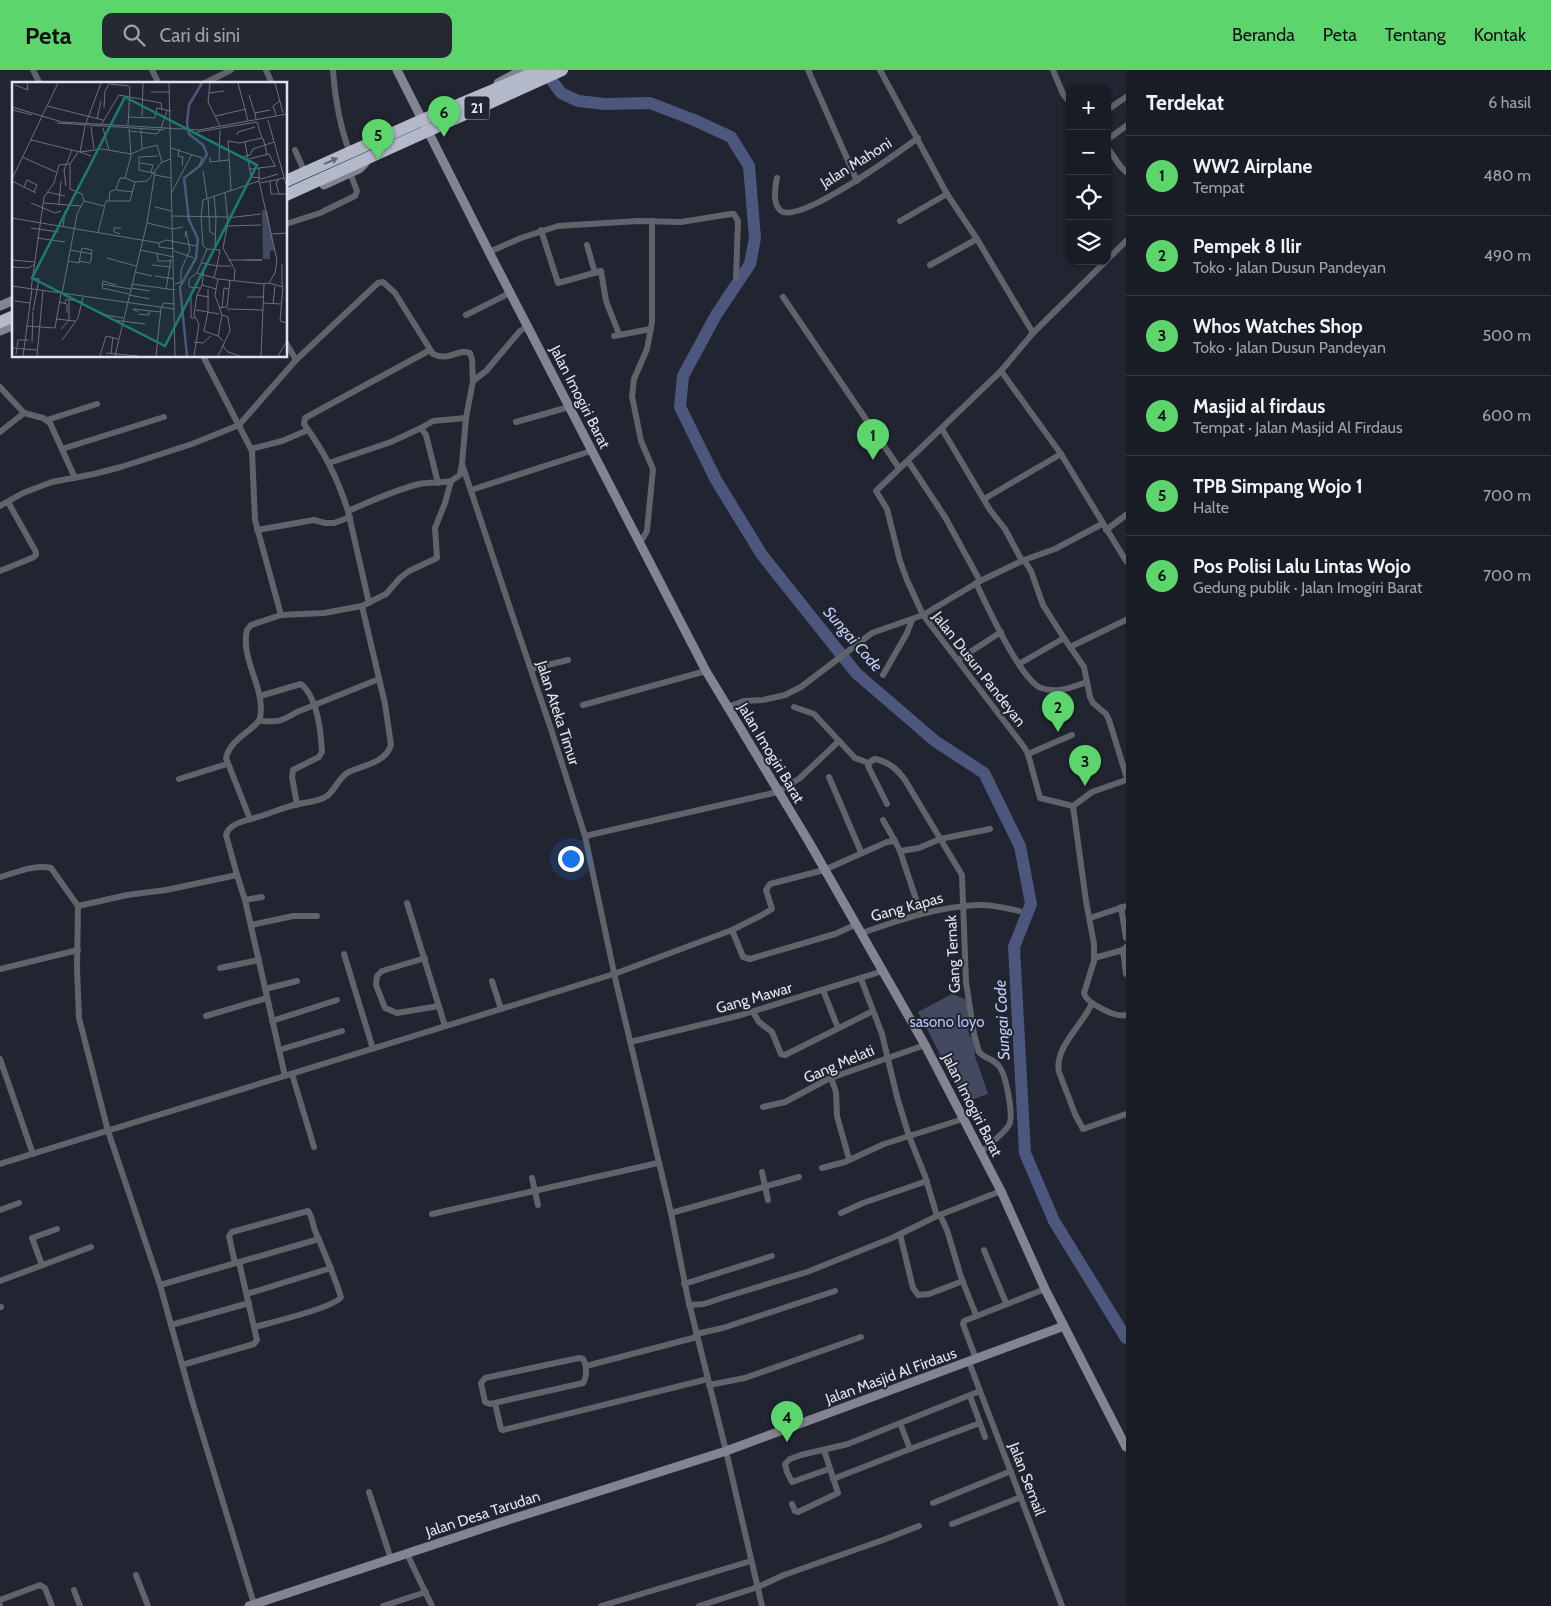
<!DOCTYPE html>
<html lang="id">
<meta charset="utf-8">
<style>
body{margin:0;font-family:Cabin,sans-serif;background:#262832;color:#f1f3f6}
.controls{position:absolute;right:15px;top:15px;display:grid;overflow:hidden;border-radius:10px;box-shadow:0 1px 4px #0004}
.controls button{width:45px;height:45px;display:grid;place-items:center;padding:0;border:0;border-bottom:1px solid #373942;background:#191b25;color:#f1f3f6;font:25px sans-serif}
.you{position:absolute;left:570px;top:788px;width:18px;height:18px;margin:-12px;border:4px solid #fff;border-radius:50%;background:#1a73e8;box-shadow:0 0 0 8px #1a73e833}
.badge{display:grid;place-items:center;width:32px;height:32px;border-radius:50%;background:#5dd56d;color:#111;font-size:16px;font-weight:700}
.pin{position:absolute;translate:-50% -41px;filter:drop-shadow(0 1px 2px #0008)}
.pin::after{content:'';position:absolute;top:26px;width:18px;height:15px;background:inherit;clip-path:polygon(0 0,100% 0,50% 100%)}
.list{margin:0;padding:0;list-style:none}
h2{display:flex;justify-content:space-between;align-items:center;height:65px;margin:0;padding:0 20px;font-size:21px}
h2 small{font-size:16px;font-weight:400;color:#9fa1a7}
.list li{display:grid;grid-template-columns:32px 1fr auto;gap:15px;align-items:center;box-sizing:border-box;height:80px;padding:0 20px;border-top:1px solid #373942}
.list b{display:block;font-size:19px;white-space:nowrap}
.list p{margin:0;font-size:16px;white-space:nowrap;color:#9fa1a7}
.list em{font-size:16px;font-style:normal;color:#9fa1a7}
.icon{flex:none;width:28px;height:28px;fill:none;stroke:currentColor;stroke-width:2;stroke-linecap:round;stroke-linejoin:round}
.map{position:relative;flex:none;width:1126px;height:1536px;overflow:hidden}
header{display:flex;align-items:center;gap:30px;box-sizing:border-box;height:70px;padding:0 25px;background:#5dd56d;color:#111}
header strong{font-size:24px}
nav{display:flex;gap:28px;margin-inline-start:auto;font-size:18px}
.search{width:350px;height:45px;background:#262832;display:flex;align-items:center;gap:12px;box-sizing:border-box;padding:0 18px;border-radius:10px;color:#9fa1a7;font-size:19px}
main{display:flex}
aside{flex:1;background:#191b25}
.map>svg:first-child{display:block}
</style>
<header>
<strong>Peta</strong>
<div class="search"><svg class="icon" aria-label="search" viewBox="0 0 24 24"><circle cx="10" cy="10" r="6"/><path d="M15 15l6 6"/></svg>Cari di sini</div>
<nav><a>Beranda</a><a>Peta</a><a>Tentang</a><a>Kontak</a></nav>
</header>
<main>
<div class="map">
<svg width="1126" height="1536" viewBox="0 0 1126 1536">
<rect width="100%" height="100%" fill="#212431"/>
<path fill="#43495f" d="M952,924L965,929L968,935L969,965L976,970L975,986L988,1024L965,1032L918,942Z"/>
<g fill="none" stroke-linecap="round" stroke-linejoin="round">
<path stroke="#4d577d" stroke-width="12" d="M544,0L561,23L578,31L605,34L650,33L694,50L731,67L749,96L755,168L750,194L716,245L683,306L680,337L716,410L762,485L856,603L935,671L984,703L1020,776L1031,834L1014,877L1025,1083L1054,1151L1126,1268"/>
<g stroke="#61636a" stroke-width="6">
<path d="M33,0L40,14"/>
<path d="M152,0L159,14"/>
<path d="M266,0L272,14"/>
<path d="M333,0C335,28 340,57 350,83"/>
<path d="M808,0L857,111"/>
<path d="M880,0L947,124L977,169L1033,263"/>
<path d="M1053,0L1063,24L1070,33"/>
<path d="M203,14L231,0"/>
<path d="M1107,40L1126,27"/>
<path d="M1107,70L1126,56"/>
<path d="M1107,77L1121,97L1126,102"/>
<path d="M295,80L305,103"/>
<path d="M777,108C775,117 772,134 781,141C801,154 900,81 918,68"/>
<path d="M900,151L947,124"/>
<path d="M286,154L320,143L355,126L357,121L350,103"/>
<path d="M541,160L558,213L601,201L606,231L619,264"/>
<path d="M587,175L595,203"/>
<path d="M489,182L521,168L558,156L638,151L681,152L731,144H734L738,151L736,208"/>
<path d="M1107,190L1126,171"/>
<path d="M930,195L977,169"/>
<path d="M783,227L899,398"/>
<path d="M466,245L510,223"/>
<path d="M614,266L651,259"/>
<path d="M430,280L305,348L304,354C325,383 337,407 348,441C371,431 395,420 419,414C430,412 440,413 451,411"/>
<path d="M203,286L252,381L255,450L281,545L324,543L362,536"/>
<path d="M296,290L378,213L383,212L395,223L433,284C449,292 458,278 470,283L472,289L473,311"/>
<path d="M1001,301L1061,384L1126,491"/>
<path d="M0,317L24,343L43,348L50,353L75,408"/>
<path d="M47,350L97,334"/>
<path d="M516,352L569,337"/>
<path d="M421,358L433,351L466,348"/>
<path d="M942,359L990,440L1005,459L1022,491"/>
<path d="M0,362L24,343"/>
<path d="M62,379L164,347"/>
<path d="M251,379L282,371L308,360"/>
<path d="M908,391L945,447L980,511"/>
<path d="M329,393L391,372L421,358L426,365L438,413"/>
<path d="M462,394L511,541L551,659L585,766L616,912L671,1143L688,1229L726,1381L762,1536"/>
<path d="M471,420L591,381"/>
<path d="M984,429L1061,384"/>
<path d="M0,436L23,423L52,412L94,404L121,397L192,374L239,355L296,290L286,273"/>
<path d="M348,441L369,533"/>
<path d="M257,460L314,450L325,453H334L350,447"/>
<path d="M1106,460L1126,445"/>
<path d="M640,473L647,461L653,399L641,371L632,326L634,309L647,279L652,252V151"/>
<path d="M1024,490L1031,501L1043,535L1064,568L1084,597L1090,627L1093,633L1106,644L1109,650L1126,705"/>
<path d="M0,501L32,488L36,485V482L8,432"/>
<path d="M976,513C987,536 1020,609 1041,618C1057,624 1072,617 1087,612"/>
<path d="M1070,577L1126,550"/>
<path d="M958,590L1001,562"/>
<path d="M1019,594L1064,568"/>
<path d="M531,599L568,590"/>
<path d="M883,605L907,563L912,550"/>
<path d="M260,626L301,614C317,627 321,662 322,682L319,687L293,700L292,707L297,735"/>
<path d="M583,635L706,601"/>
<path d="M727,637L744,631L763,630L785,625L801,617L872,563L923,545L980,511L1024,490L1055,479L1102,454"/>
<path d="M794,637L814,644L855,688L869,693"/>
<path d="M259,651C279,652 280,652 297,642L379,609"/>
<path d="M1028,684L1072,665"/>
<path d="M829,707L861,782"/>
<path d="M179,709L227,694"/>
<path d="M887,734L868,696L871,691L875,689C889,692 897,699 905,710L962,805L966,912L974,964L979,982C984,988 993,989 998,995C1006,1003 1014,1046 1009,1055C1002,1066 989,1074 980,1083"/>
<path d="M1073,736L1040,728L1028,684L1024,677L923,545L907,510L900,491L887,439L876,421L1001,301L1033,263L1106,191"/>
<path d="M1073,736L1086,831L1094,874V891L1084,923C1086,933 1116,948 1126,945"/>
<path d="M1073,736L1092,722L1126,710"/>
<path d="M250,749L226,688C231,667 257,659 260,648C266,618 240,590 247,560L251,555L281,545"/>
<path d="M883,750L895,771"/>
<path d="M585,766L778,722L800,708L839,671"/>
<path d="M900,781L921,844"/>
<path d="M0,807C15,803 35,794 51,798L78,836L77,898L79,948L108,1061L160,1215L191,1327L254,1534"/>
<path d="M245,830L262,827"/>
<path d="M407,833L445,956"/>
<path d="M78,836L127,825L166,820L237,805"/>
<path d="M1121,837L1126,868"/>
<path d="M1090,848L1126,836"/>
<path d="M251,855L293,846H317"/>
<path d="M732,860L762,845L772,839L766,820L770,814L824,800L887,772L895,771L900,781L919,778L940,769L990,759"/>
<path d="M862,863C899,850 937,837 977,835C991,834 1005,838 1019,841"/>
<path d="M1123,880L1126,904"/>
<path d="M344,884L373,979"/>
<path d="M425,888L382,901L377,906L376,915L385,938L397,943L439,936"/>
<path d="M1094,888L1123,880L1126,877"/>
<path d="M220,898L259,890"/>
<path d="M0,899L78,880"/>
<path d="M861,909L882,964L897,1027L909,1066L925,1106L937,1146"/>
<path d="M492,911L501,939"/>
<path d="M265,919L297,911"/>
<path d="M823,920L838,958"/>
<path d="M1092,933C1083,955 1054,977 1059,1002L1075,1044L1083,1059L1126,1044"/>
<path d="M753,942L759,952L772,962L781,984L785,985L873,941"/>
<path d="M206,946L267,928"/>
<path d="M272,951L337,930"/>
<path d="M630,972L741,945L883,901"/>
<path d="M279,980L342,961"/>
<path d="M0,989L33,1084"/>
<path d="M292,1004L314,1077"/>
<path d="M285,1006L245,830L237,805L226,765C229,752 250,750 261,746C273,742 285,737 298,734C307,732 318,732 327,726C335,720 338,709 347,703C362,695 385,694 391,675L385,634L362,536L386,524L400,508L409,501L437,488L435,458L445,433L451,411L460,405L462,394L466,348L473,311L486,301L520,261L529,256"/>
<path d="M831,1008L836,1022L837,1046L849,1089"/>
<path d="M763,1037L785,1032L828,1009L925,975"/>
<path d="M0,1094L614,904L732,860L743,887L750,889L835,864L857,854"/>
<path d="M822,1098L845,1092L884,1074L963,1049"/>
<path d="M762,1102L768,1130"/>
<path d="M532,1108L538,1135"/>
<path d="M0,1140L19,1133"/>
<path d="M671,1143L799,1107"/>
<path d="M841,1143L863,1133L927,1111"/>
<path d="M432,1144L658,1093"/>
<path d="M940,1145L947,1160L961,1207L976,1245"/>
<path d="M900,1164L913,1218L918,1225L929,1224L963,1211"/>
<path d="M984,1180L1006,1233"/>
<path d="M235,1193L229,1166L232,1162L308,1141C313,1147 312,1155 316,1163C325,1184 334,1205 341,1227C336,1237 269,1253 255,1257"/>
<path d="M42,1195L32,1168L57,1159"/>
<path d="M0,1211L91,1177"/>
<path d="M684,1214L772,1186"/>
<path d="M160,1215L319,1169"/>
<path d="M247,1224L331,1198"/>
<path d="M689,1235L704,1234L725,1227L807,1202L892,1168L937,1146L1001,1121"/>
<path d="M0,1237H1"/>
<path d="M171,1255L249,1233"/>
<path d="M696,1264L723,1258L835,1221"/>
<path d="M579,1288L583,1289C587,1295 587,1307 583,1313L490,1334L485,1332L481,1313L485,1308Z"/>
<path d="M976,1289L963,1254L964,1251L1045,1219"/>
<path d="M969,1292L1062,1536"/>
<path d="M182,1295L254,1274L257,1270L239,1192"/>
<path d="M586,1296L697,1267"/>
<path d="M709,1315L745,1308L861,1267"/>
<path d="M495,1333L501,1359L503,1360L708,1309"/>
<path d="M980,1353L985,1367"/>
<path d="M910,1379L980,1353L970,1326"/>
<path d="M829,1399L792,1412L787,1402L785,1394L790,1389L801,1385L848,1374L980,1321"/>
<path d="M833,1409L910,1379L900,1353"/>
<path d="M369,1422L391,1489"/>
<path d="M933,1433L1011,1401"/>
<path d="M792,1434L795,1441L798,1442L838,1423L824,1380"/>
<path d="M952,1454L1021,1427"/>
<path d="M407,1484L432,1536"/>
<path d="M136,1505L148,1536"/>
<path d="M74,1520L80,1536"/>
<path d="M0,1530L40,1515L45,1518L52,1536"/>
<path d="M0,1535V1536"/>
<path d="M383,1536L426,1522"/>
<path d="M601,1536L751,1491"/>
<path d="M699,1536L758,1517L784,1505L883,1470L919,1456"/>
</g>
<g stroke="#828591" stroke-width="9">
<path d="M397,0L489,182L706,601L809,772L925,975L1001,1121L1045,1219L1126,1377"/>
<path d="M498,13L522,0"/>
<path d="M324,115L359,99L365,93"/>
<path d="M0,236L14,230"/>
<path d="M0,261L14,255"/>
<path d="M249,1536L499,1453L726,1381L1064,1256"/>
</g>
<g stroke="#b4b9ca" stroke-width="12">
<path d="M286,111L422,50L541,0"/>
<path d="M286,125L562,0"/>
<path d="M0,252L14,246"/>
</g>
</g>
<defs><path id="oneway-solid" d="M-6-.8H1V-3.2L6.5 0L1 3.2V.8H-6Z" transform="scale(1.25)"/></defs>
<use fill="#636776" href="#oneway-solid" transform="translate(331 91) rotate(-24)"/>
<g text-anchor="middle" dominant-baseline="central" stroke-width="4" stroke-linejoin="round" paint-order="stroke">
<rect fill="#212431" stroke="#a7aab5" stroke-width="1" x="464.5" y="26.5" width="25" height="23" rx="4"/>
<g font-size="14" font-weight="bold" fill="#e1e4ed">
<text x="477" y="38">21</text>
</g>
<g font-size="15" fill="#e1e4ed" stroke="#212431">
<text transform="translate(856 93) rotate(-32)">Jalan Mahoni</text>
<text transform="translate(580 327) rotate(63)">Jalan Imogiri Barat</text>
<text transform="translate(979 599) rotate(52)">Jalan Dusun Pandeyan</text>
<text transform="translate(558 643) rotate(72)">Jalan Ateka Timur</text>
<text transform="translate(771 683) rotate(59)">Jalan Imogiri Barat</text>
<text transform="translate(907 837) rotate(-15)">Gang Kapas</text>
<text transform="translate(953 884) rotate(-93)">Gang Ternak</text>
<text transform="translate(754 928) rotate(-16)">Gang Mawar</text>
<text transform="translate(839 994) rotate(-23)">Gang Melati</text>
<text transform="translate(972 1035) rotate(63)">Jalan Imogiri Barat</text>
<text transform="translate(891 1306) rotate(-20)">Jalan Masjid Al Firdaus</text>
<text transform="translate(1027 1409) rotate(69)">Jalan Semail</text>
<text transform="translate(483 1444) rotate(-18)">Jalan Desa Tarudan</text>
</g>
<g font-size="15" fill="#b6c4f8" stroke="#212431">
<text x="947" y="952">sasono loyo</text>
</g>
<g font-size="16" font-style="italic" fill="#c2cdf4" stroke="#212431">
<text transform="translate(853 569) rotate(49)">Sungai Code</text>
<text transform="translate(1002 950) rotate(-93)">Sungai Code</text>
</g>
</g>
<g transform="translate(12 12)">
<rect width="275" height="275" fill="#212431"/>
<path d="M250,128H255L263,168L258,169V177H251Z" fill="#43495f"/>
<path fill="none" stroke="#4d577d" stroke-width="2.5" d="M175,274L168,205L184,176L186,157L177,138L172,96L189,83L195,72L191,63L177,52L175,41L177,23L190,1"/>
<path fill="none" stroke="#6e717c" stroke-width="1" d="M157,1L163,274M198,1L196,20L208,44M226,1L236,39M263,1L271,31M98,2L117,4M3,3L16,8L15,1M139,10H158M197,11L212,9M237,13L243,32M35,24L91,38M0,25L50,40L187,48L275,32M92,26L93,9L97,2M1,28L20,33M264,33L261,24L268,19M130,34L131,1M204,34L234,27M116,35L143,36L145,26L159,29M85,37L89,19M244,37L243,31L258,28M256,38L275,106M45,41L152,48M74,41L89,1M89,43L107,13L149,21L150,28M116,43L118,4M73,44L68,70L79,74M79,45L82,67M91,46L97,68M149,46L155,29M117,47L119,74L113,96L123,100M117,49L145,52L148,48M185,50L245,40M225,53L226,50L243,45M251,56L255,72M19,58L68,70L90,67L119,72L130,67L129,47M233,60L239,95L249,96M159,66L190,76L187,84M130,67L145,63L150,80M167,67L166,74L171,75L170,84M10,75L44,90M198,75V80L217,78M230,75L238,73L241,67L262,60M237,77L257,72L263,84M207,80L208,48M128,81L141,83L139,90M238,87L264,84M191,89L195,116M141,91L127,88V75L146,74M143,93L159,96M0,97L46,1M249,97L266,92M0,99L24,111M258,99L259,112H275M248,101L272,96M54,104L52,88L60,68M12,105L15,98L25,103L22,110M104,108L121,110M219,108L216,59L228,61L250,56L245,40M35,110L53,114M160,110L180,72M213,111L216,140L211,166L223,188L222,198M0,112V133M267,112L264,100L267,98M202,114L204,135M196,116L197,134M72,119L92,124M97,119L98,110L104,107L108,96H113M19,121L43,131L49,129M32,121L69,124M47,122L49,99M143,125L160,129M160,134L215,135M197,134L198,150L204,153M0,136L147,161V165L162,167M215,136L249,132M135,141L161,147L171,145M215,144L249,143M51,145L53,129M19,146L47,150M86,151L94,119H118L123,100L135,99L150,80L159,77M108,152L102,150V146H109M260,152L275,151M25,156L53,160M147,161L154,158L184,164M195,167L191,164L189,135L191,118L247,99M195,167L208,168L205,184H219M203,167L204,135M58,168L80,172M128,168L162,175M162,169L182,176M145,172L146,179H159M95,176L124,184M0,178L22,180M216,178H250H233M56,179L67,181L69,170M67,179L78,181L79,178L80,168L70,166L69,170M190,181L205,184L202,196M270,182V205M140,183L159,185M0,185L16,186L22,183M123,190L140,194M185,191L206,197L252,202L257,201L263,191L265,178L247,99V86M143,194L162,197M20,196L27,197L21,229M206,197L203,213L210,233L206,254L211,259M257,201L271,205L268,239L275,241M91,202L90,206L117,212M120,202L163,208M163,202L169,200V188L178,168L174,149L173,155M104,203L91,199L90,202L119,207M190,203L192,187M0,204L162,227M119,206L138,209M188,206L177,205V197L185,191L195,167M19,207L32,115L42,101L47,83L58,82M154,207L159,177M50,212L65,132L72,119L70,112L58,107V82L66,70M117,213L138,217M179,215V236H183M197,215L185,213L190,203L204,207M235,215H251M3,219L18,221M47,220L55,222V231M53,221L54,217L71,220M251,221L269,222M261,222L263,204M150,226L151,221L163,222M207,226L215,225L218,198M210,226L212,206L217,207M215,227L251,228M184,228L196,230V207M126,230L121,227L149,230M90,232L111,236M126,232L137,233V229M44,237L63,239M102,238L133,242M14,244L43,246L49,211M49,247L57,238V218M206,254L192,249L196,230L207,232M50,258L66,236L71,215M20,260L21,230M182,260L191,261L199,254M210,263L216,270L228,274M0,266L25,268M94,271L126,274M99,271L101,255M4,272L6,258H17M11,274L20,207M25,274L31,209M88,274L94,254L106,257M103,274L135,141L143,90M144,274L149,226M182,274L187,242L182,233L185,213M206,274L218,249L216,235L210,233M249,274L252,202M266,274L275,259"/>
<path fill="#1a7c74" fill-opacity="0.15" stroke="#1a7c74" stroke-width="2.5" d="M113,15L245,83L153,264L20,196Z"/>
<rect width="275" height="275" fill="none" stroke="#e1e4ed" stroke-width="2.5"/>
</g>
</svg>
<div class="controls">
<button>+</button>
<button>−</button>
<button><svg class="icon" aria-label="locate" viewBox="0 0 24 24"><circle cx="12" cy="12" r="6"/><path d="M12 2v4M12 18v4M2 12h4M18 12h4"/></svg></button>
<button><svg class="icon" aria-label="layers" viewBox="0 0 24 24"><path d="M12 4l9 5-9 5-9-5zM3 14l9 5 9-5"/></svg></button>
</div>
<div class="you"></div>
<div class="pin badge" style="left:873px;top:390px">1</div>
<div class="pin badge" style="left:1058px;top:662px">2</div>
<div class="pin badge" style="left:1085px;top:716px">3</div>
<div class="pin badge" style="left:787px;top:1372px">4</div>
<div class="pin badge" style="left:378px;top:90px">5</div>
<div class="pin badge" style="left:444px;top:67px">6</div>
</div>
<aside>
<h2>Terdekat<small>6 hasil</small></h2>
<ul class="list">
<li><span class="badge">1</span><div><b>WW2 Airplane</b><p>Tempat</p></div><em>480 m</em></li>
<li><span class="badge">2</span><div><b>Pempek 8 Ilir</b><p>Toko · Jalan Dusun Pandeyan</p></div><em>490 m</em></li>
<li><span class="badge">3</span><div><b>Whos Watches Shop</b><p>Toko · Jalan Dusun Pandeyan</p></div><em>500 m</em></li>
<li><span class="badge">4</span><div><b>Masjid al firdaus</b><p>Tempat · Jalan Masjid Al Firdaus</p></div><em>600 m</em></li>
<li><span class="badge">5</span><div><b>TPB Simpang Wojo 1</b><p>Halte</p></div><em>700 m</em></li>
<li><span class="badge">6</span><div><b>Pos Polisi Lalu Lintas Wojo</b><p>Gedung publik · Jalan Imogiri Barat</p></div><em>700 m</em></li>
</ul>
</aside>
</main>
